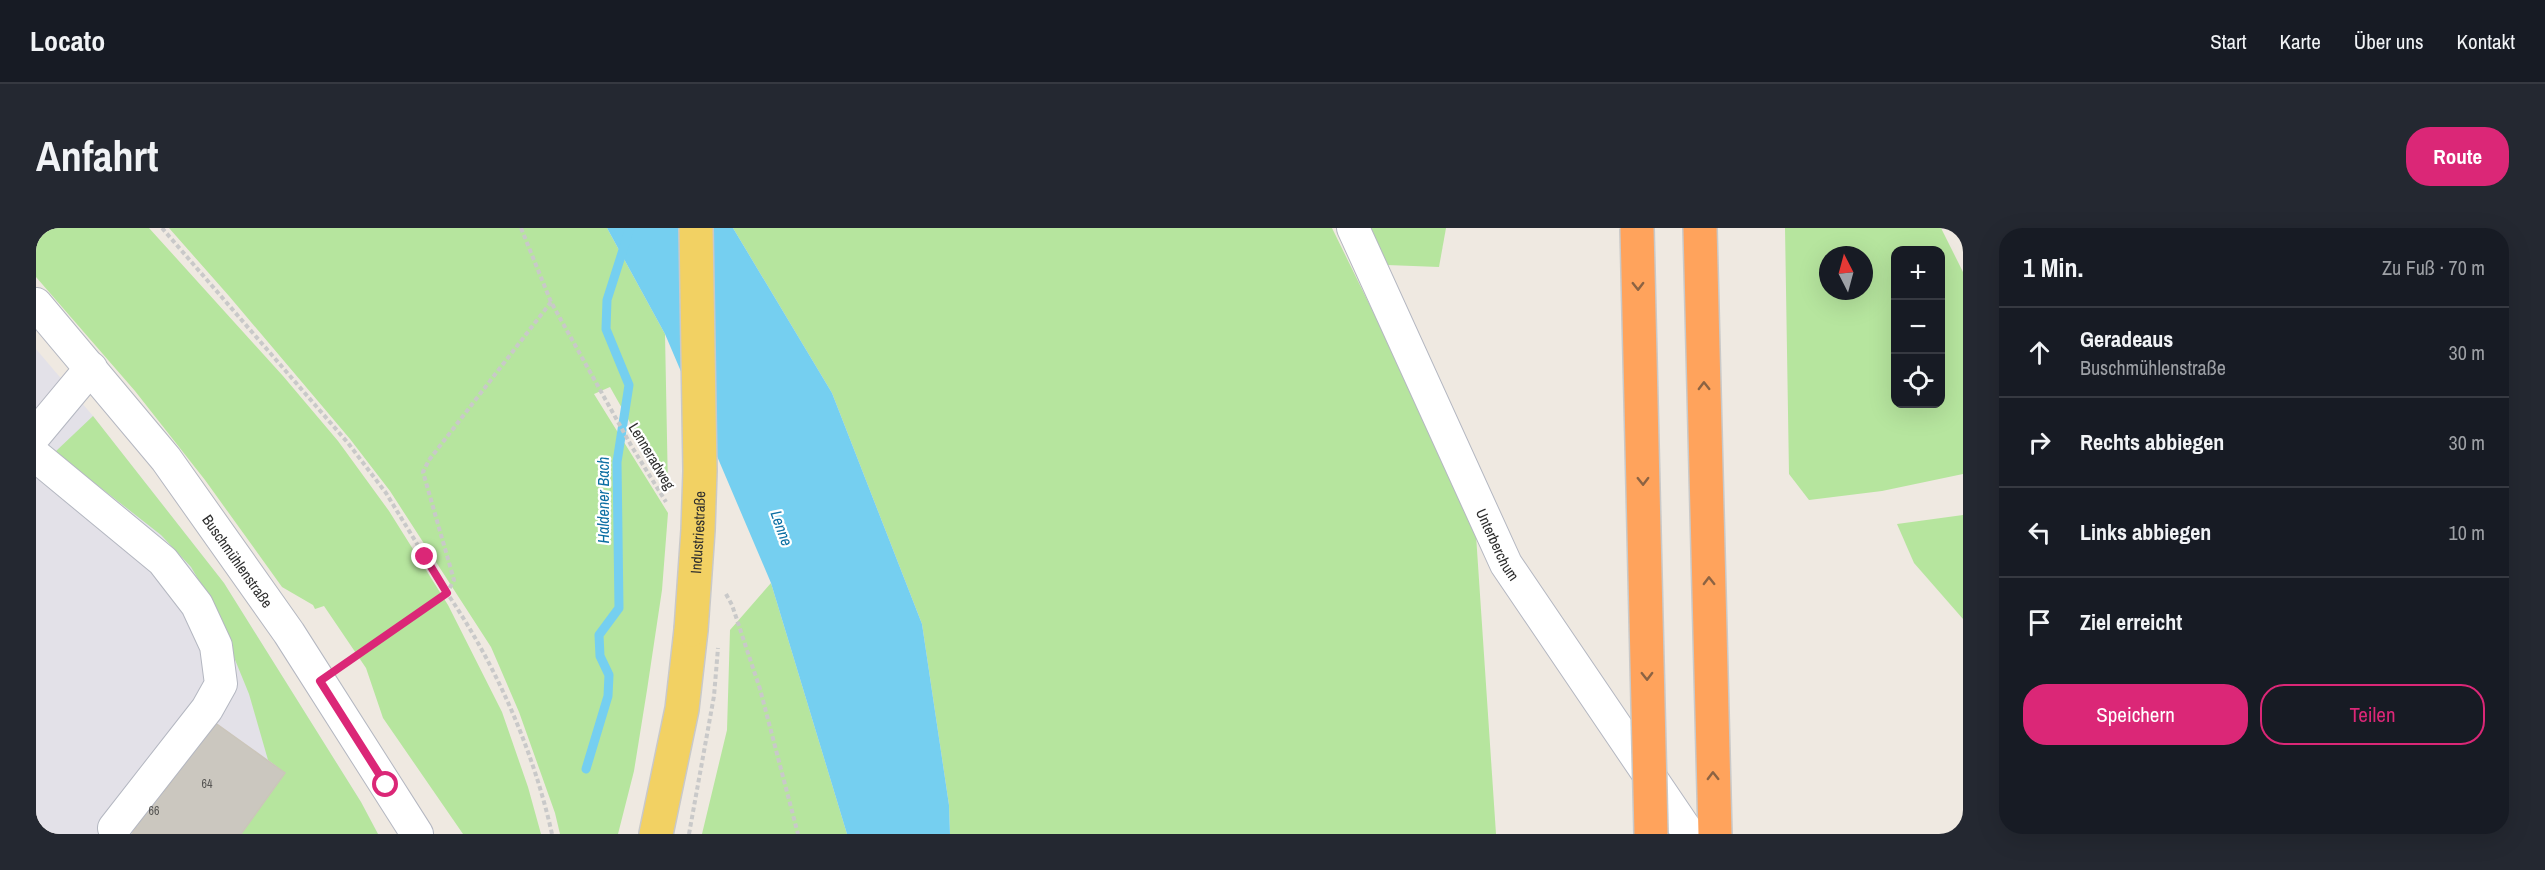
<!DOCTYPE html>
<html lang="de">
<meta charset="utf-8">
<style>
body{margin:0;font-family:"Archivo Narrow",sans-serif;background:#242831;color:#f1f3f6}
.controls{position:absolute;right:18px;top:18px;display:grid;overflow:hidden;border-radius:12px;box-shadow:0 6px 24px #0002}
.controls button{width:54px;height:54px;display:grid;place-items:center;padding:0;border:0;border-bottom:2px solid #363941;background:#171b24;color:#f1f3f6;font:30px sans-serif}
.compass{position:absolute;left:1783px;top:18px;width:54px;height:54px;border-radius:50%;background:#171b24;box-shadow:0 6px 24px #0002;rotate:354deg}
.stop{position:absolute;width:18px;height:18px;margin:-14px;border:4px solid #db2777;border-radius:50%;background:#fff}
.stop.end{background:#db2777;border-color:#fff;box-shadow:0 2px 6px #0008}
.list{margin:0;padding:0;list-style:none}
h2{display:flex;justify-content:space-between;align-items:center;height:78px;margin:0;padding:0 24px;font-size:26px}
h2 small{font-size:20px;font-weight:400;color:#9ea1a6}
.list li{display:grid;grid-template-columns:39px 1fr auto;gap:18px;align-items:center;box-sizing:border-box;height:90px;padding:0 24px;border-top:2px solid #363941}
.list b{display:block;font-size:22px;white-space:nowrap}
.list p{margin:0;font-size:20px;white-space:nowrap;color:#9ea1a6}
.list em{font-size:20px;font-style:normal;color:#9ea1a6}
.actions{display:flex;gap:12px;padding:18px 24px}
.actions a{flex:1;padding:14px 0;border:2px solid #db2777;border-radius:24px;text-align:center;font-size:21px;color:#db2777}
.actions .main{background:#db2777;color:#fff}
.icon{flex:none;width:33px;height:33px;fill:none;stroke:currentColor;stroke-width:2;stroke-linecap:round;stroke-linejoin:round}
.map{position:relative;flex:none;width:1927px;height:606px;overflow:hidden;border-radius:24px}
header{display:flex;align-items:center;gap:36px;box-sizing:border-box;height:84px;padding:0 30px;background:#171b24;border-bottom:2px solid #363941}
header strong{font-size:28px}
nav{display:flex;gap:33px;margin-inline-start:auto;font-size:21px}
.intro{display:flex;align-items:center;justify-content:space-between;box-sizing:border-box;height:144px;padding:0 36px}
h1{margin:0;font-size:42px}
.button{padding:15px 27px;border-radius:24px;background:#db2777;color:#fff;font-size:21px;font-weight:700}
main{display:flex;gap:36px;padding:0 36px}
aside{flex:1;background:#171b24;border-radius:24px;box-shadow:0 6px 24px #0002}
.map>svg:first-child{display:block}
</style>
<header>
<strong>Locato</strong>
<nav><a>Start</a><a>Karte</a><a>Über uns</a><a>Kontakt</a></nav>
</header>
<div class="intro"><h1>Anfahrt</h1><a class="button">Route</a></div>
<main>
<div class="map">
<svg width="1927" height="606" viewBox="0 0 1927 606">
<rect width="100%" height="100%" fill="#efe9e1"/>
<path fill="#e3e1e8" d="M0,121L57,188L188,355L325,574L342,606H0Z"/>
<g fill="#b6e59e" fill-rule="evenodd">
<path d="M0,0H113L247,148L302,213L353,283L412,377L466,484L492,559L505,606H427L347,490L330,440L288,378L279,381L277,377L246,359L169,252L99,163L0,49Z"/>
<path d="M133,0H571L629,106L632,262L574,159L558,166L632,285L626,362L611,462L598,543L582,606H524L519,585L483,484L455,419L354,263L314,211L193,68Z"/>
<path d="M697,0H1296L1439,292L1460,606H914L913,577L886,396L796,165Z"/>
<path d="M1334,0H1410L1403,39L1351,37Z"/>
<path d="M1749,0H1905L1927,44V246L1846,263L1773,272L1753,246ZM1860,22H1904V176H1860ZM1792,27H1828V63H1792Z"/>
<path d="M57,188L188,355L325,574L342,606H205L249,545L232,532L213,466L175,373L155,339L125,307L19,224Z"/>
<path d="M1927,287V391L1878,335L1861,296Z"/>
<path d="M735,355L811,606H666L691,502L694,402Z"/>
</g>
<path fill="#75cff0" d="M571,0H697L796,165L886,396L913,577L914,606H811L735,355L629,106Z"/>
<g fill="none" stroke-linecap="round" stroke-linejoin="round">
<path stroke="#75cff0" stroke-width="9" d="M550,541L572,468L573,447L564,428L563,407L583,380L581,234L593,157L570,101L571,72L594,0"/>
</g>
<path fill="#cbc7bf" stroke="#cbc5ba" stroke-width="1.5" d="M178,494L249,545L205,606H96L100,600L93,596L122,557L129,563Z"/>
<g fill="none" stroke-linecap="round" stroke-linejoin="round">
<defs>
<g id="minor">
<path id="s1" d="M1317,0L1470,336L1653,606"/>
<path id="s2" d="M0,76L130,231L253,405L381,606"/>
<path d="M0,206L55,140"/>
<path d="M0,228L127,333L161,377L180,418L185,456L171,481L78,600"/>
</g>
<path id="major" d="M620,606L646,481L655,402"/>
<path id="highway" d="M1664,0L1679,606"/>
</defs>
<use href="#minor" stroke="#b4b7c1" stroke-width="34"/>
<use href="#major" stroke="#c9c9c9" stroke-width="36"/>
<use href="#highway" stroke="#c9c9c9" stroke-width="36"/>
<g stroke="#c9c9c9" stroke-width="4" stroke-dasharray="4.5 3" stroke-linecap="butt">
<path d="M126,0L312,215L350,265L411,365L309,436"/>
<path d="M485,0L515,74L596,219L630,274"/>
<path d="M515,74L393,232L387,244L418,352L411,365C460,437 497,521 516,606"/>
<path d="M690,366L696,377L724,461L762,606"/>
</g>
<use href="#minor" stroke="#fff" stroke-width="32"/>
<use href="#major" stroke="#f2d163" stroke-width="33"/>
<use href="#highway" stroke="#ffa35c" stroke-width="33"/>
<defs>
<g id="major-bridge">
<path id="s3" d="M655,402L662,302L664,243L660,0"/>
</g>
<path id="highway-bridge" d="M1601,0L1615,606"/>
</defs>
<use href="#major-bridge" stroke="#c9c9c9" stroke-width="36" stroke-linecap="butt"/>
<use href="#highway-bridge" stroke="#c9c9c9" stroke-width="36" stroke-linecap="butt"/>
<path stroke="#c9c9c9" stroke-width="4" stroke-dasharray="4.5 3" stroke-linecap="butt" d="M653,606L678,468L682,420"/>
<use href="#major-bridge" stroke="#f2d163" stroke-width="33"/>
<use href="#highway-bridge" stroke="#ffa35c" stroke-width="33"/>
</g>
<defs><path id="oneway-chevron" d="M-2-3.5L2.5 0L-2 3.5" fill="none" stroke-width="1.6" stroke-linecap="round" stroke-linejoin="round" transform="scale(1.5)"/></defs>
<g stroke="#8c6343">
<use href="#oneway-chevron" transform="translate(1602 58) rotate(89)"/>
<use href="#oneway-chevron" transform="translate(1668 158) rotate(-91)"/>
<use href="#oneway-chevron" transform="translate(1607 253) rotate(89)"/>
<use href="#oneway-chevron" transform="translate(1673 353) rotate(-91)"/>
<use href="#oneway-chevron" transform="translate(1611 448) rotate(89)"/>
<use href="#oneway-chevron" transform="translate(1677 548) rotate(-91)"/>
</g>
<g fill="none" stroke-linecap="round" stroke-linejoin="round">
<path stroke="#db2777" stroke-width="8" d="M350,557L284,453L411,365L389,329"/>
</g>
<g text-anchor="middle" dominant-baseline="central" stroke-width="4.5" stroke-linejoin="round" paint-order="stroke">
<g font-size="12" fill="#555452">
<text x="171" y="556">64</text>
<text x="118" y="583">66</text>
</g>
<g font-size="15" fill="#2e2e2e" stroke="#fff">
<text transform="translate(616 228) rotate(59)">Lenneradweg</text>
<text stroke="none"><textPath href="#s3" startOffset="98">Industriestraße</textPath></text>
<text stroke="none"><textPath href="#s1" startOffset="348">Unterberchum</textPath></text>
<text stroke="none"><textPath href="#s2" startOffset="327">Buschmühlenstraße</textPath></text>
</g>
<g font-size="16" font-style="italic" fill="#0d6fa3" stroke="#fff">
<text transform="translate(567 272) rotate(-90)">Haldener Bach</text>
<text transform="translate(746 300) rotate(70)">Lenne</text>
</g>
</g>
</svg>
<div class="controls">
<button>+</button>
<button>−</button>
<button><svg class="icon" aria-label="locate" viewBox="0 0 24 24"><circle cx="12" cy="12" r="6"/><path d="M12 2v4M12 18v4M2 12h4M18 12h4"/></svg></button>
</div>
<svg class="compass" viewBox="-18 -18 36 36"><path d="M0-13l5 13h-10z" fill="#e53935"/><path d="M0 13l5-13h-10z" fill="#9ea1a6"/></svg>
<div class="stop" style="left:350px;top:557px"></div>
<div class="stop end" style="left:389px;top:329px"></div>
</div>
<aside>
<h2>1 Min.<small>Zu Fuß · 70 m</small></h2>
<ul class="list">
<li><svg class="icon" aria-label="ahead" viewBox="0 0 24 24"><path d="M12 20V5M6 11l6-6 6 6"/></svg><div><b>Geradeaus</b><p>Buschmühlenstraße</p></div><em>30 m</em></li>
<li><svg class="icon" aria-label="right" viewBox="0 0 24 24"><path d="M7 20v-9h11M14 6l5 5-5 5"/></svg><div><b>Rechts abbiegen</b></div><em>30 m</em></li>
<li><svg class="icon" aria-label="left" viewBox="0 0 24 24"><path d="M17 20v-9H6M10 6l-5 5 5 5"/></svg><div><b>Links abbiegen</b></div><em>10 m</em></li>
<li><svg class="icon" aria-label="arrive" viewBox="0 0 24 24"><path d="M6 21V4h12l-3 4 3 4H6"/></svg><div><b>Ziel erreicht</b></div></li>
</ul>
<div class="actions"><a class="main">Speichern</a><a>Teilen</a></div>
</aside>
</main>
